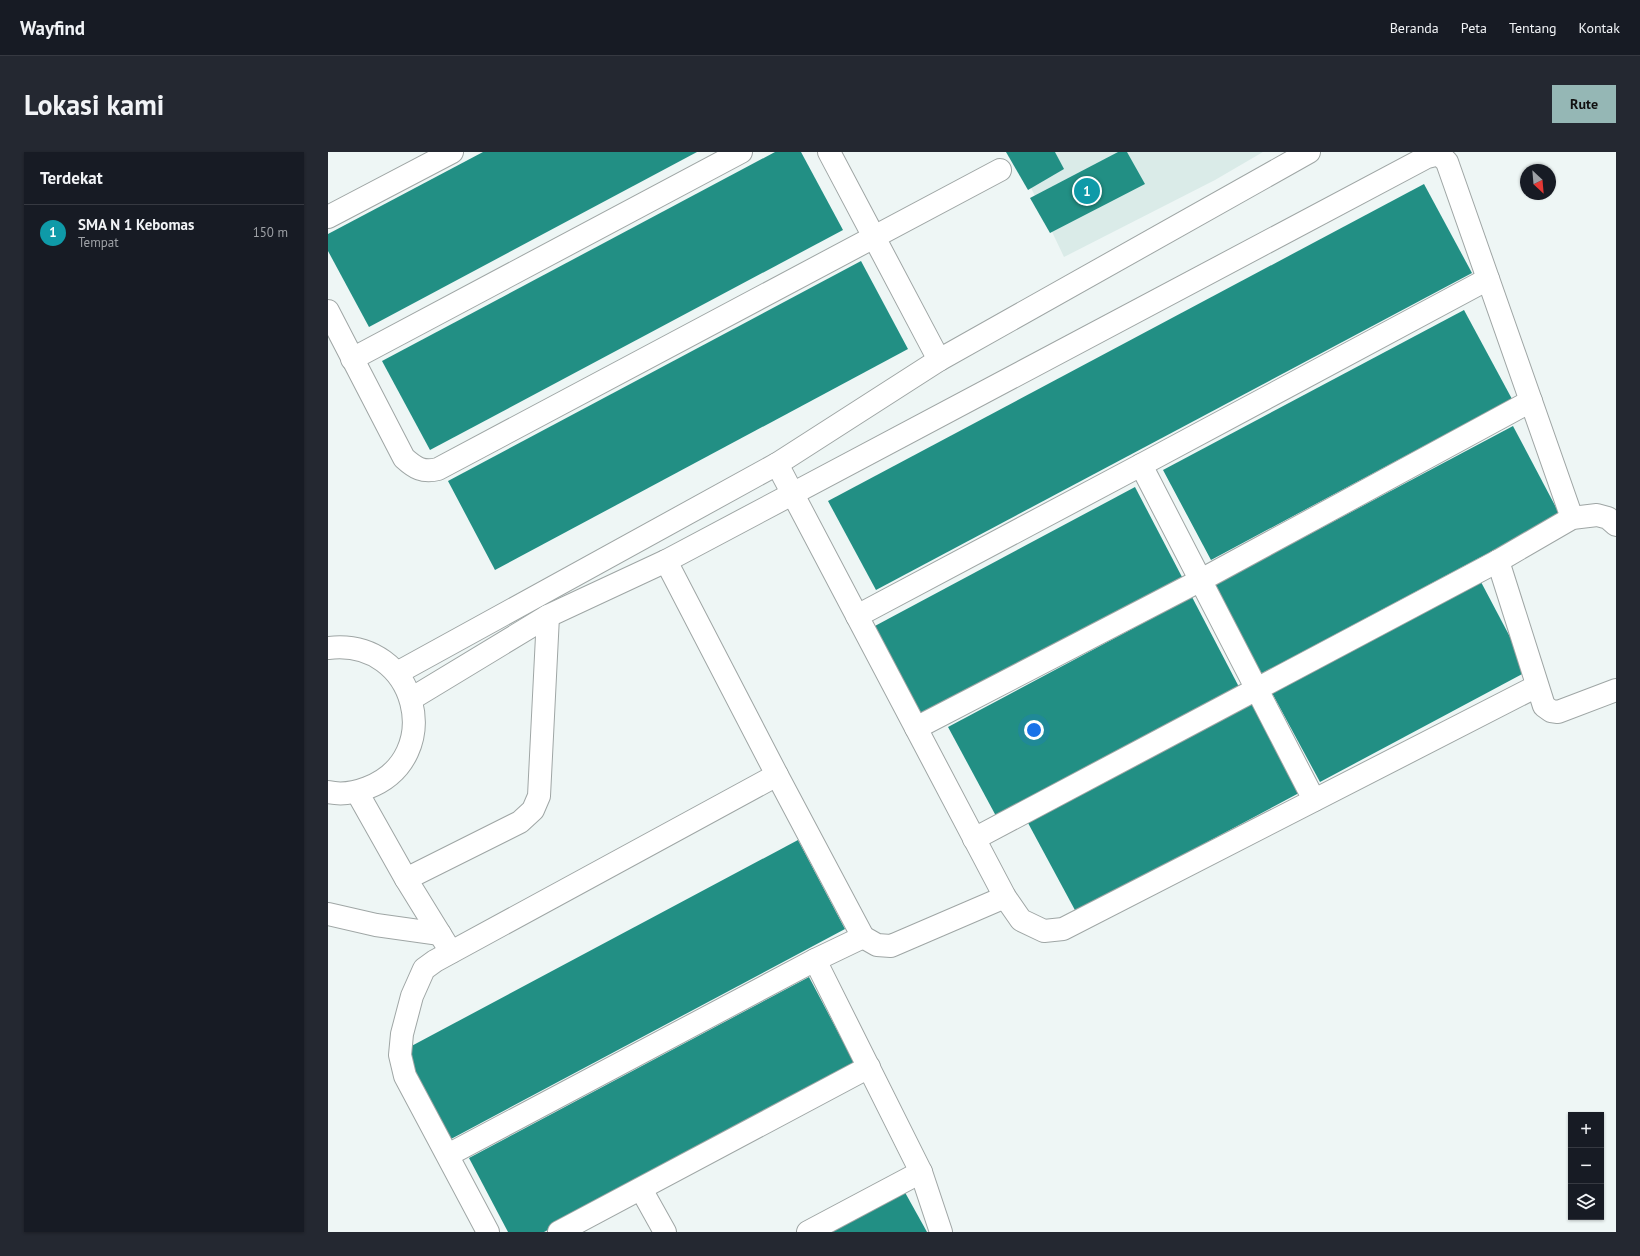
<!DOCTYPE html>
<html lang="id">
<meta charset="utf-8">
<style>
body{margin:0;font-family:"PT Sans",sans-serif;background:#242831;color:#f1f3f6}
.controls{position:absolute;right:12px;bottom:12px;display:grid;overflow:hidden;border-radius:0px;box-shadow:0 1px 3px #0004}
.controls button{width:36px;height:36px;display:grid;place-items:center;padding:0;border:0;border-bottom:1px solid #363941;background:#171b24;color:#f1f3f6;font:20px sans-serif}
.compass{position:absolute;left:1192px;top:12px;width:36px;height:36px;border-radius:50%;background:#171b24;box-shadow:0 1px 3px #0004;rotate:154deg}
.you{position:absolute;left:706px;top:578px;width:14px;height:14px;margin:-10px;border:3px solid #fff;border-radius:50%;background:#1a73e8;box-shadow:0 0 0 6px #1a73e833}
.badge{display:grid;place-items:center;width:26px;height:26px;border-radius:50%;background:#95b7b5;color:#fff;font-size:13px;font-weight:700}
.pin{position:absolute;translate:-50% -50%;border:2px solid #fff;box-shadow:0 1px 4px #0006}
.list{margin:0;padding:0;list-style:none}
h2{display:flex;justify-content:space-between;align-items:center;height:52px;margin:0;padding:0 16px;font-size:17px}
h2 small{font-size:13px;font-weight:400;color:#9ea1a6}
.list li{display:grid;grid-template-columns:26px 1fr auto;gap:12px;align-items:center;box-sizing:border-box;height:56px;padding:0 16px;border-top:1px solid #363941}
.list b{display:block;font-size:15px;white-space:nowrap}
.list p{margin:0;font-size:13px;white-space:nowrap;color:#9ea1a6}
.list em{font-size:13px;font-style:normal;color:#9ea1a6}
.icon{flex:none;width:22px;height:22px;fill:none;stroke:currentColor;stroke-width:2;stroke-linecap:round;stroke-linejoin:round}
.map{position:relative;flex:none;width:1288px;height:1080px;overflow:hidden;border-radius:0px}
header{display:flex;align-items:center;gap:24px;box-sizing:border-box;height:56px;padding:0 20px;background:#171b24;border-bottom:1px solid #363941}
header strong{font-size:19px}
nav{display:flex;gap:22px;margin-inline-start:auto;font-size:14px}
.intro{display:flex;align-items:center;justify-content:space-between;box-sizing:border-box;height:96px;padding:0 24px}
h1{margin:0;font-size:28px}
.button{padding:10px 18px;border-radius:0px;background:#95b7b5;color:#111;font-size:14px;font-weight:700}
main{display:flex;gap:24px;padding:0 24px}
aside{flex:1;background:#171b24;border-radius:0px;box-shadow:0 1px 3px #0004}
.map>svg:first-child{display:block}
</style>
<header>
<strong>Wayfind</strong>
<nav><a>Beranda</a><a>Peta</a><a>Tentang</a><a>Kontak</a></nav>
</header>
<div class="intro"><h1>Lokasi kami</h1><a class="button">Rute</a></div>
<main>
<aside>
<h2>Terdekat<small></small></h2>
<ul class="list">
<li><span class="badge" style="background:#0f9aa8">1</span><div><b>SMA N 1 Kebomas</b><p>Tempat</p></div><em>150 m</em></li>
</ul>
</aside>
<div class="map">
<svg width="1288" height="1080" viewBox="0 0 1288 1080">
<rect width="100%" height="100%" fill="#eef6f5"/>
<path fill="#daebe8" d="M686,0H935L887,28L736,105Z"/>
<g fill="#228f84">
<path d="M155,0H369L41,175L0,99V82Z"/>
<path d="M447,0H473L515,78L102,298L54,209Z"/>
<path d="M678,0H727L736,17L700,38Z"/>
<path d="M790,0H799L817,32L722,81L702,46Z"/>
<path d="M1096,32L1144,121L548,438L500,349Z"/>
<path d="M533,109L580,197L167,418L120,329Z"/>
<path d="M1136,158L1184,247L883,408L835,318Z"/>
<path d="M1185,274L1232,363L931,523L884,434Z"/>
<path d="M807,335L854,425L592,564L545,475Z"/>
<path d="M1153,430L1200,519L992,630L944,541Z"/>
<path d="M864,445L911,535L668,664L620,575Z"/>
<path d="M924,552L971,641L748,760L700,671Z"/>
<path d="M470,688L517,777L123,987L76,898Z"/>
<path d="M481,825L528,914L216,1080H180L141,1006Z"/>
<path d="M574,1035L599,1080H490Z"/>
</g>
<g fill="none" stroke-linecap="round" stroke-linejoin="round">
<defs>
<g id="minor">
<path d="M501,0L611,208"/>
<path d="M0,65L124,0"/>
<path d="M0,159L76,306C87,316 95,321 110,317L672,18"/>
<path d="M24,207L413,0"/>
<path d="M449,312L677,745L693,768L716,779L735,777L1209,534"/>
<path d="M813,313L986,648"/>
<path d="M338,409L449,623L535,785L549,793L563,794L677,745"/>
<path d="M1170,409L1216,554L1223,559L1230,560L1288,538"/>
<path d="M529,464L813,313L1160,127"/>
<path d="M0,496C90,485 119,606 39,636C26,641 13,643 0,640"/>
<path d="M69,521L449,312L611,208L981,0"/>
<path d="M83,547L220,464L338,409L1099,5L1111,2L1119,10L1244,366"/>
<path d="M588,576L873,428L1203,249"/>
<path d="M29,640L78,727L123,800"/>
<path d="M646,687L1170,409L1244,366L1269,363L1280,366L1288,373"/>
<path d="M78,727L192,670L205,658L211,644L220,464"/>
<path d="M0,762L48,773L112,782"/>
<path d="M487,808L593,1020L613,1080"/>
<path d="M120,1003L487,808L535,785"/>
<path d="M313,1037L337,1080"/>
<path d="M160,1080L77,924L72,903L74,882L84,844L96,817L107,809L449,623"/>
<path d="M231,1080L541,915"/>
<path d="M480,1080L593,1020"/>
</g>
</defs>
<use href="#minor" stroke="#9fa6a5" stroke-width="24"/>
<use href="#minor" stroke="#fff" stroke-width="22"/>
</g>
</svg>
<div class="controls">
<button>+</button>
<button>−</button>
<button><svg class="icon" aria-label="layers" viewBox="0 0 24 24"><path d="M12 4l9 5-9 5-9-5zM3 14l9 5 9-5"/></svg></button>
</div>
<svg class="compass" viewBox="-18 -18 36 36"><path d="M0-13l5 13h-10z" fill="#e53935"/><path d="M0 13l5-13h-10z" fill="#9ea1a6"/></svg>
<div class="you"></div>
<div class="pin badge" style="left:759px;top:39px;background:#0f9aa8">1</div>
</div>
</main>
